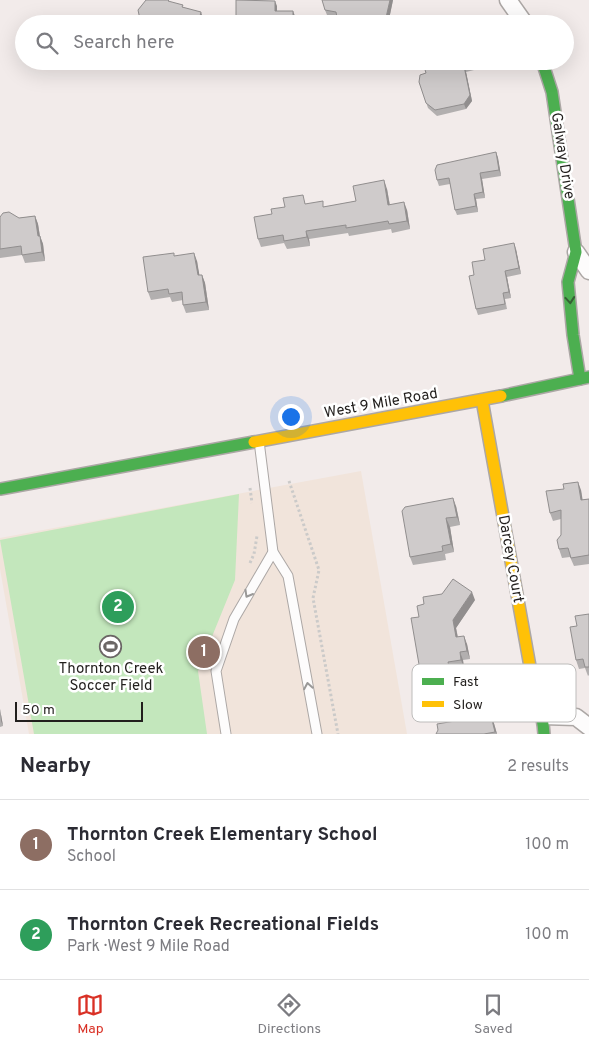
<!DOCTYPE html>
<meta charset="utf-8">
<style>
body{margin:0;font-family:Overpass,sans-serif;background:#f2f2f3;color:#2b2b33}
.scale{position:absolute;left:15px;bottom:12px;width:128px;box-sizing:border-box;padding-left:5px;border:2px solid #221f1d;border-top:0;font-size:14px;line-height:18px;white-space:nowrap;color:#221f1d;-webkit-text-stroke:4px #fff;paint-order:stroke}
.you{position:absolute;left:290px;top:416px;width:18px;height:18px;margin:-12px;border:4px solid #fff;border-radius:50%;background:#1a73e8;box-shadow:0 0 0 8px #1a73e833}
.badge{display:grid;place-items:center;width:32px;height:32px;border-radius:50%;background:#d93025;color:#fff;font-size:16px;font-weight:700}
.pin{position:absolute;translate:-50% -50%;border:2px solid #fff;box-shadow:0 1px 5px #0006}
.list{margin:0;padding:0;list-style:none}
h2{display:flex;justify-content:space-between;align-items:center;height:65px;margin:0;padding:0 20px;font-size:21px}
h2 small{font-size:16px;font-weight:400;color:#7c7c81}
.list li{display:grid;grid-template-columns:32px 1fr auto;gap:15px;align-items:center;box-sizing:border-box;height:90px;padding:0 20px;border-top:1px solid #e1e1e2}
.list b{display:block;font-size:19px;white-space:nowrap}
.list p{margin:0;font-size:16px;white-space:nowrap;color:#7c7c81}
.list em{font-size:16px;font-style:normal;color:#7c7c81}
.icon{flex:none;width:28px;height:28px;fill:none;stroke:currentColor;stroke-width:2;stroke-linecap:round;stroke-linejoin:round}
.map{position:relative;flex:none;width:589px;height:734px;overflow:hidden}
.search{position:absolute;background:#fff;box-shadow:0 5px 20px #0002;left:15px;right:15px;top:15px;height:55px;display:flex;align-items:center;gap:12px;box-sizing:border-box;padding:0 18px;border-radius:28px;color:#7c7c81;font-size:19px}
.sheet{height:245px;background:#fff}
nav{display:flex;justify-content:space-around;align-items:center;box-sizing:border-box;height:70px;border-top:1px solid #e1e1e2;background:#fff;font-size:14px;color:#7c7c81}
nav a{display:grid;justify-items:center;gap:2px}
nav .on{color:#d93025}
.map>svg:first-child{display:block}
</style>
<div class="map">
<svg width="589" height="734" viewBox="0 0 589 734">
<rect width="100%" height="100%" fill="#f2ebea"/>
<path fill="#f1e4db" d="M361,471L407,734H29L0,569V538Z"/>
<path fill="#c3e7bc" d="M239,494L235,580L198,671L207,734H34L0,540Z"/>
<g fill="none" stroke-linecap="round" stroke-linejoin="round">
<defs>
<g id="lane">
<path d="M259,441L273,552L288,576L317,734"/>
<path d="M226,734L216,671L234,619L273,552"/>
</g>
<g id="street">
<path d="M508,0L525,24"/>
<path d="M576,252L589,271"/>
<path d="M543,716L576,717L589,727"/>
</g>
<g id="fast">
<path d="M542,61L552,92L576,252L568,282L573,335L580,379"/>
<path d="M501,396L589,377"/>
<path d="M0,489L254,442"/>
<path d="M531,672C535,694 543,712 544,734"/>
</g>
<g id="slow">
<path d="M482,400L531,672"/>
<path d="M254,442L501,396"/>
</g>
</defs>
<use href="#lane" stroke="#aca7a5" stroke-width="11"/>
<use href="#street" stroke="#aca7a5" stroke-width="19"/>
<use href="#fast" stroke="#aca7a5" stroke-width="14"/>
<use href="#slow" stroke="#aca7a5" stroke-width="14"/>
<g stroke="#cbcac9" stroke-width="3" stroke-dasharray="2.5 2.5" stroke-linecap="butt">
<path d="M289,481L319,570L313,598L338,734"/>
<path d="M250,488L252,503"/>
<path d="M250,563L254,554L257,536"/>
</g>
<use href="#lane" stroke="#fdfcfc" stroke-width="9"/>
<use href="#street" stroke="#fdfcfc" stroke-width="16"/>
<use href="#fast" stroke="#4caf50" stroke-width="11"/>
<use href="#slow" stroke="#ffc107" stroke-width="11"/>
</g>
<g fill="#b2afaf">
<path d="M393,0L388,24H343L339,23L337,18L327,15L325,10Z"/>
<path d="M471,61L474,70L466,72L472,101L466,109L437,116L428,108L419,82Z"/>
<path d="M496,152L498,158L501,176L482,179L485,198L476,199L478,212L457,215L455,210L450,184L439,186L437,180Z"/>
<path d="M387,189L390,205L407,210L410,229L392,233L391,229L349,236L348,233L309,239L310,246L287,249L284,243L261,247L258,239L272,214L285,207L306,204L324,207L356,201Z"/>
<path d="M35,216L38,224L40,236L43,244L45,261L25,263L22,255L0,258V217L19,218Z"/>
<path d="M516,249L521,274L507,277L511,298L505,299L507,309L478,315L476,309L474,275L485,260Z"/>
<path d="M175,256L197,261L199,275H202L205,283L209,310L186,313L183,305V300L172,302L170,297L151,300L148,292Z"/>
<path d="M581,490L582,500L589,499V564L574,566L570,557L562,558L559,549L561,535V519L553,521L550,513Z"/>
<path d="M456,506L460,525L450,527L454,552L445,554L446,560L413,565L410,557Z"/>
<path d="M475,600L456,628L458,637L467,644L470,659L463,660L464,668L451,671L453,679L424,685L421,676L419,617Z"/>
<path d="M589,614V675L588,676L585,668L579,669L576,660L577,626Z"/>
<path d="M0,709L3,726L0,727Z"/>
<path d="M493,720L497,734H436Z"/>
</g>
<g fill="#918e8e">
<path d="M390,0H393L388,24H386L385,22Z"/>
<path d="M275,1L277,6V16L275,11Z"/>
<path d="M293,11L295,16V24H293Z"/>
<path d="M201,12L203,18L201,24H198Z"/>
<path d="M464,66L466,72L472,101L466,109L464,104Z"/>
<path d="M496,152L498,158L501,176L499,170Z"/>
<path d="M480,173L482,179L485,198L483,192Z"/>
<path d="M384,180L387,189L391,213L388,205Z"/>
<path d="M474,194L476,199L478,212L476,206Z"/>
<path d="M404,202L407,210L410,229L407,221Z"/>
<path d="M35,216L38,224L41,244L38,236Z"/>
<path d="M306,231L309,239L310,246L307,237Z"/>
<path d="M40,236L43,244L45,261L42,252Z"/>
<path d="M514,243L516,249L521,274L519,268Z"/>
<path d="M194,253L197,261L201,284L198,275Z"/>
<path d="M505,271L507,277L511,298L509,292Z"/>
<path d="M202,275L205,283L209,310L206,302Z"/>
<path d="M578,482L581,490L584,508L581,500Z"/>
<path d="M453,498L456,506L460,525L457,517Z"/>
<path d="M446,518L450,527L454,552L451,544Z"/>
<path d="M472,592L475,600L456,628L459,645L456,637L453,620Z"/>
<path d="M464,636L467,644L470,659L467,651Z"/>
<path d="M460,652L463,660L464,668L461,660Z"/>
<path d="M448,662L451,671L453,679L450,671Z"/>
<path d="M0,709L3,726L1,721Z"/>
<path d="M490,712L493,720L497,734L495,732Z"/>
</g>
<g fill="#cfcbcb" stroke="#918e8e">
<path d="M146,0H169L168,1L183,5L182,7L201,12L198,24H141L138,10Z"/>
<path d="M236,0L275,1V11H293V24H236Z"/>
<path d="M322,0H390L385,22L371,19L370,24L337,17L336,12L325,10Z"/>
<path d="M431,61H471L472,64L464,66L470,95L464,104L435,110L426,103L419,82L420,75L426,73L423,63Z"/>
<path d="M496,152L499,170L480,173L483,192L474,194L476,206L455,210L449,178L437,180L435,170L437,165Z"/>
<path d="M384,180L388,205L404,202L407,221L389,224L388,221L346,228V225L306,231L307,237L284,241L283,235L258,239L254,217L272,214L271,209L285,207L283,198L303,195L305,204L323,201V207L356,201L353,186Z"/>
<path d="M9,212L19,218L35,216L38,236H40L42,252L22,255L21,246L0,249V217L3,213Z"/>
<path d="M514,243L519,268L505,271L509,292L503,293L505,304L476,309L469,276L474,275L472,262L485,260L483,249Z"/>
<path d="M174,253V256L194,253L198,275H202L206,302L183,305L182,292L169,294L168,289L148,292L143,257Z"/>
<path d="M578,482L581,500L589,499V555L571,558L568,548L559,549L557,540L561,535V510L550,513L546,491L564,489L563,484Z"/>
<path d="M453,498L457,517L446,518L451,544L442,546L443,551L410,557L402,511L405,507Z"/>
<path d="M453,579L472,592L453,620L456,637L464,636L467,651L460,652L461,660L448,662L450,671L421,676L411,618L419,617L417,606L424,604L423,597L442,594Z"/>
<path d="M589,614V667H585L583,659L576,660L570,627L577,626L575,616Z"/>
<path d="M490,712L495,732L484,734H436L438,730L437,724L455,721V718Z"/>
</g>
<defs><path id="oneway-chevron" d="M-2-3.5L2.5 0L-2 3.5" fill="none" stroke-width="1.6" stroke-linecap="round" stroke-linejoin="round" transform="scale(1.25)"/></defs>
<use stroke="#356034" href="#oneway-chevron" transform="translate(570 300) rotate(85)"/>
<g stroke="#9a9998">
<use href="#oneway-chevron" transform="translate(248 594) rotate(120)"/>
<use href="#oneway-chevron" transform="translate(308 686) rotate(-100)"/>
</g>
<defs>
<symbol id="stadium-ring" viewBox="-11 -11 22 22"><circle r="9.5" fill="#fff" stroke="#6b6665" stroke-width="1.5"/><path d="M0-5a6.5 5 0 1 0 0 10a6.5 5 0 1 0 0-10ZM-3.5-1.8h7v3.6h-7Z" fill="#6b6665"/></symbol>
</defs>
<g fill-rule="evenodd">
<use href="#stadium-ring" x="98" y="634" width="25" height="25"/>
</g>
<g text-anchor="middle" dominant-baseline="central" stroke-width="5" stroke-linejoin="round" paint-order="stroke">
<g font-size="15" fill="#221f1d" stroke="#fff">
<text transform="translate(562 156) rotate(81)">Galway Drive</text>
<text transform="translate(381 404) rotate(-10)">West 9 Mile Road</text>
<text transform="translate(510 559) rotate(80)">Darcey Court</text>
</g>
<g font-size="15" fill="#221f1d" stroke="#fff">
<text x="111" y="669">Thornton Creek<tspan x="111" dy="17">Soccer Field</tspan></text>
</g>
</g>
<rect x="412" y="664" width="164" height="58" rx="8" fill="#fff" stroke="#bdbcbb" stroke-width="1"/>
<rect x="422" y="678" width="22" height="7" fill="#4caf50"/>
<rect x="422" y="701" width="22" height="6" fill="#ffc107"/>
<g font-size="14" fill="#221f1d">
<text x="453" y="686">Fast</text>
<text x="453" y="709">Slow</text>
</g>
</svg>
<div class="scale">50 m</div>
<div class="you"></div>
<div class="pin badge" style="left:204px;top:652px;background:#8d6e63">1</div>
<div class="pin badge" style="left:118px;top:607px;background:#2e9e5b">2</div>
<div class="search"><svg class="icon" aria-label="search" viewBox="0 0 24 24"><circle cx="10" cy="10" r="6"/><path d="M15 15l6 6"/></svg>Search here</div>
</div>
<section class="sheet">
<h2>Nearby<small>2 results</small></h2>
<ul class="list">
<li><span class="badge" style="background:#8d6e63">1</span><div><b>Thornton Creek Elementary School</b><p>School</p></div><em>100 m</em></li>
<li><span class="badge" style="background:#2e9e5b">2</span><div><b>Thornton Creek Recreational Fields</b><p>Park · West 9 Mile Road</p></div><em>100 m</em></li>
</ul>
</section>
<nav>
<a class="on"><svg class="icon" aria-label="map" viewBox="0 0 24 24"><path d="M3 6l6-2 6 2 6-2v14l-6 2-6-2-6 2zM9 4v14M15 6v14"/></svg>Map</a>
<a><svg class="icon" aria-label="directions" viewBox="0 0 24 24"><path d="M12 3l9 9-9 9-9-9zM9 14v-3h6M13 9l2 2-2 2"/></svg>Directions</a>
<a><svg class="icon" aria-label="saved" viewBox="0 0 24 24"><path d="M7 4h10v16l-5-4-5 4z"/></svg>Saved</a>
</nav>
